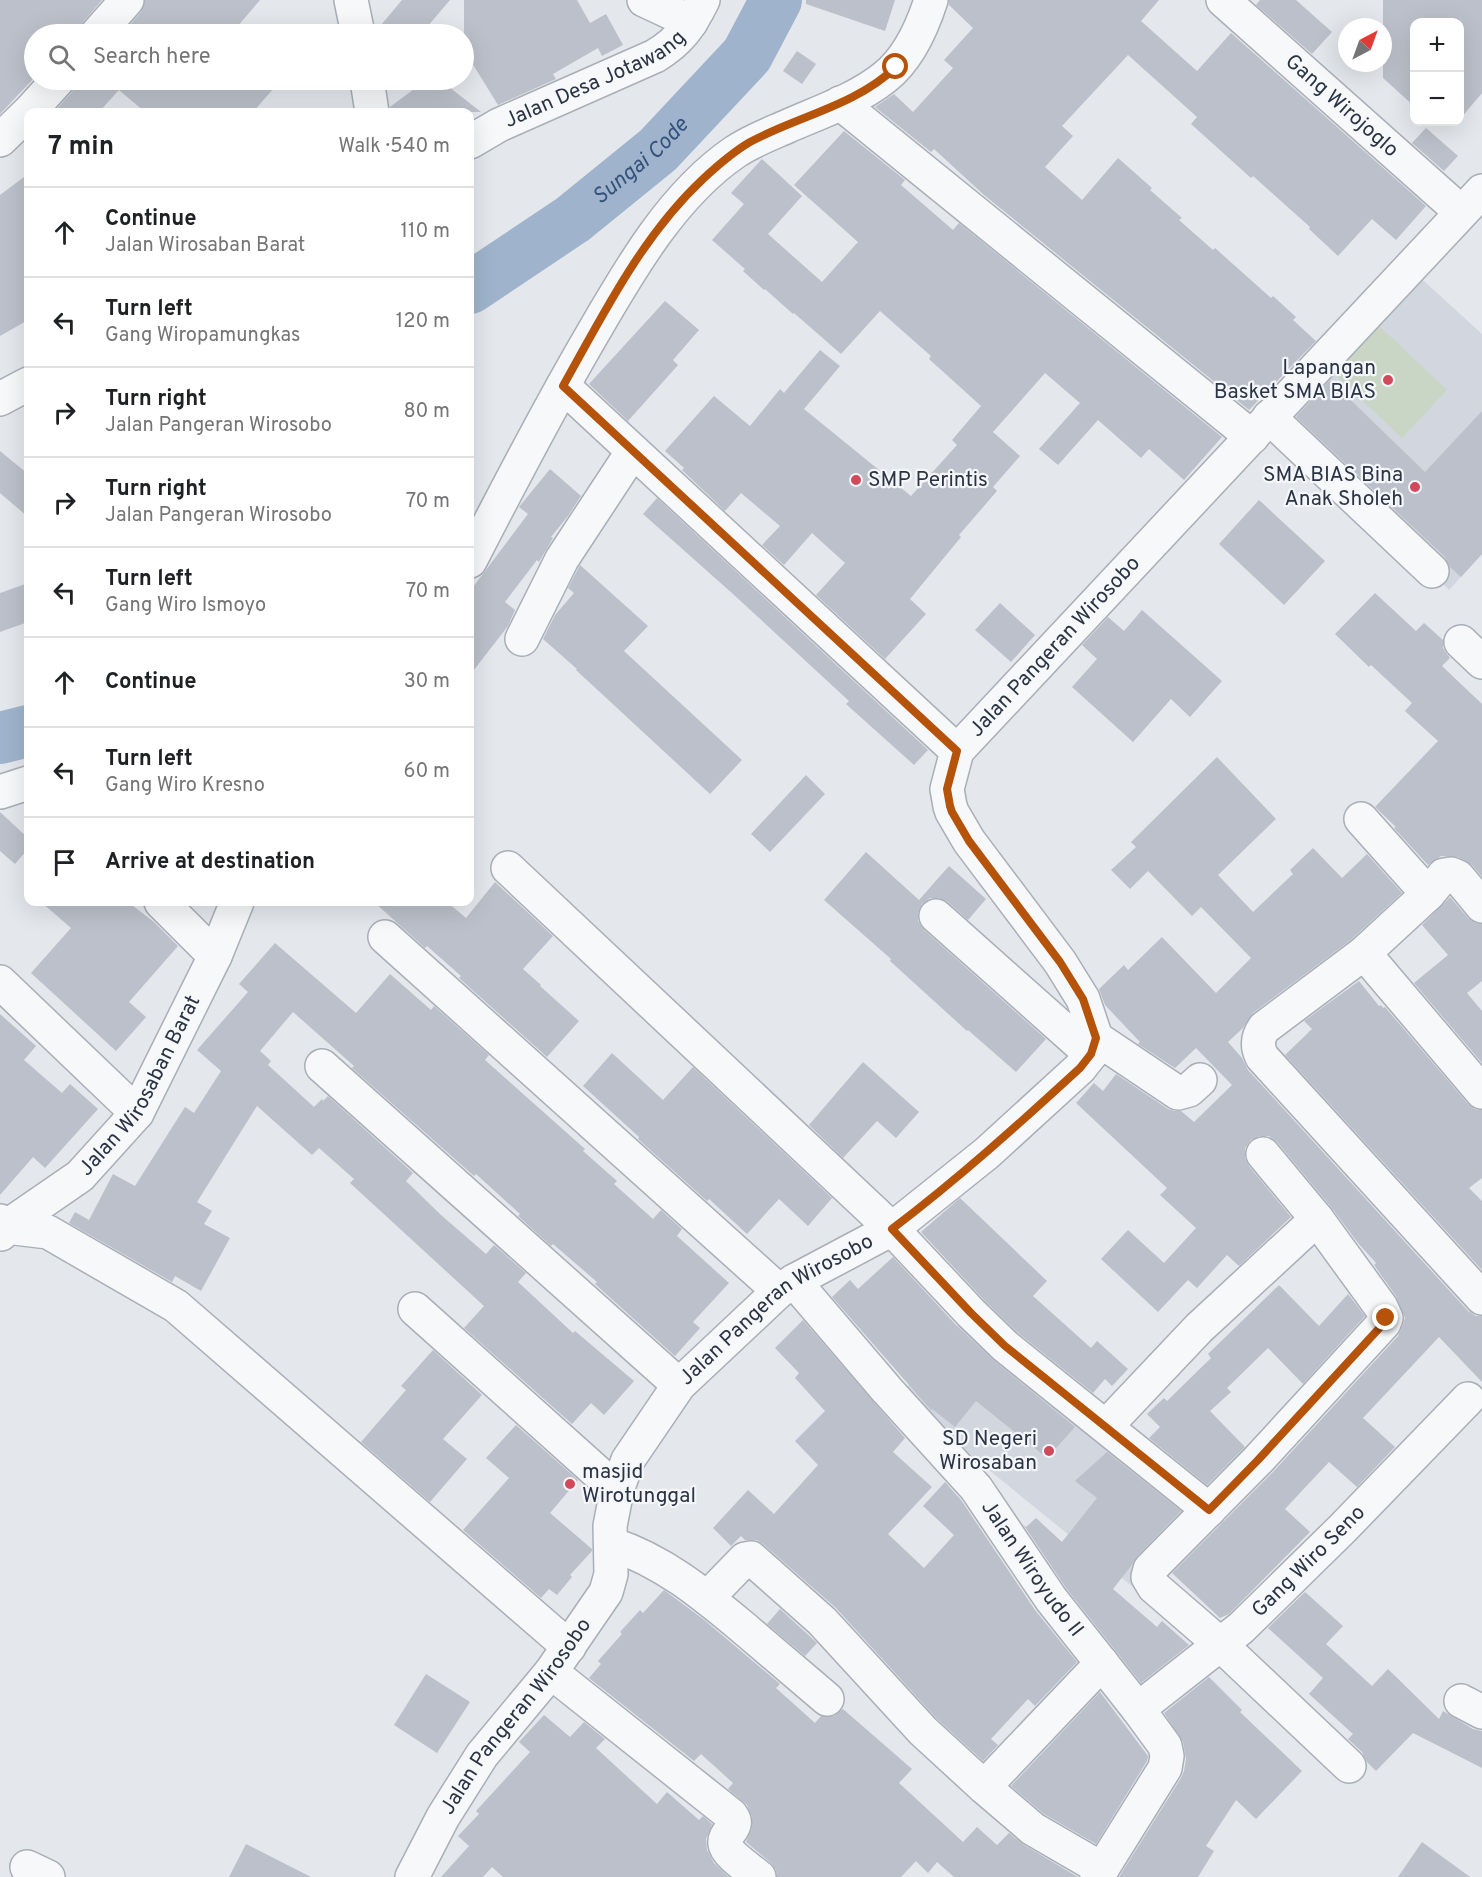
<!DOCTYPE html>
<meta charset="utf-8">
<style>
body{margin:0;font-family:Overpass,sans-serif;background:#f6f6f6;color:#202124}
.controls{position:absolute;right:18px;top:18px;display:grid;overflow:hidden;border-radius:12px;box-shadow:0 6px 24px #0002}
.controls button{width:54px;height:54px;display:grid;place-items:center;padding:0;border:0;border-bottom:2px solid #e0e0e0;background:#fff;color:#202124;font:30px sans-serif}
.compass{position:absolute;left:1338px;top:18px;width:54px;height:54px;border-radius:50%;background:#fff;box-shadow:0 6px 24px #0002;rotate:41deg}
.stop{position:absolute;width:18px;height:18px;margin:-14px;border:4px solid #b45309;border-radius:50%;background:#fff}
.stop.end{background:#b45309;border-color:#fff;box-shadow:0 2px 6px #0008}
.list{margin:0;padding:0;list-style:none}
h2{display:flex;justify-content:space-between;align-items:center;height:78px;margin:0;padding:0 24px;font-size:26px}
h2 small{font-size:20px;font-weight:400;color:#757577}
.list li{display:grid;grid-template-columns:39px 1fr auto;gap:18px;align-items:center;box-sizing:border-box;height:90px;padding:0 24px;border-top:2px solid #e0e0e0}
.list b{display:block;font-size:22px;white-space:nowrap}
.list p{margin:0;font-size:20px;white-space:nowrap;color:#757577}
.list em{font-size:20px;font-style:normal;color:#757577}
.icon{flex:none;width:33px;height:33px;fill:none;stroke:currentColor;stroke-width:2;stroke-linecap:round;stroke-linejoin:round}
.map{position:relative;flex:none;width:1482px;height:1877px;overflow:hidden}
.search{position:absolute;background:#fff;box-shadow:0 6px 24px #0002;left:24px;top:24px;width:450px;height:66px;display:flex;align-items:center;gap:15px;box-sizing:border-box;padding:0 21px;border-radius:33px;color:#757577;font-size:22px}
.panel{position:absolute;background:#fff;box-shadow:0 6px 24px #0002;left:24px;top:108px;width:450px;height:798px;border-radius:12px}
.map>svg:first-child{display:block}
</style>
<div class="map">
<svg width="1482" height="1877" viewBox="0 0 1482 1877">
<rect width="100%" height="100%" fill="#e4e7ec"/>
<g fill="#d2d6de">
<path d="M1414,272L1482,334V554L1449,590L1281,419Z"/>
<path d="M965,1316L1199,1506L1133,1587L899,1397Z"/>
</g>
<path fill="#c9d6c5" d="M1375,322L1447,390L1402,438L1330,370Z"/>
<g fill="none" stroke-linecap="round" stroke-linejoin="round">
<g stroke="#9fb4cc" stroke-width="52">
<path id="s1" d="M470,288L573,219L658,150L747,55L776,0"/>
<path d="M0,738L28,731"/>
</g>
</g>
<g fill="#bbc0ca">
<path d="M0,0H102L83,22L79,30V34H34V78L0,114Z"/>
<path d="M145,0H260L231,34H122L141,12Z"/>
<path d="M402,0H450L421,34H376V31Z"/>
<path d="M464,0H577L590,23L606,14L623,45L602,56L598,48L553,74L556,79L498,105L464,50Z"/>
<path d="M806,0H895L885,31L806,4Z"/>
<path d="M949,0H1159L1141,21L1197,71L1231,33L1426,206L1396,240L1372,219L1338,256L1309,229L1310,227L1253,176L1251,178L1191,124L1197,117L1128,55L1062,126L1073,136L1045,167L1082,200L1118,158L1152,188L1150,190L1182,218L1179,220L1213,250L1215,248L1271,298L1273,296L1296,317L1293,320L1316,341L1249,410L984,195L934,149L931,152L875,107L894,94L913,112L953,68L944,60L973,28L949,5Z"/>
<path d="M1260,0H1296L1332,32L1312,54L1256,5Z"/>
<path d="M1383,0H1482V93L1460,119V22H1414V106L1383,78Z"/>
<path d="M797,51L816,64L802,84L783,71Z"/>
<path d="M76,80H281L253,112H145L119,90L99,112H54L72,92L76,85Z"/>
<path d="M426,80H440L481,112H390V107Z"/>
<path d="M1426,128L1458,156L1444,171L1412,143Z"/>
<path d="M844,131L905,180L901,185L953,230L959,223L1222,437L1184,480L1149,449L1141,458L1098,420L1058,465L1039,449L1080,403L1045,373L993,432L1020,456L993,487L997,491L959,535L961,537L910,599L926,614L885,659L816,595L845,563L812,533L784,565L762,545L780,526L741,493L725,511L682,470L684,468L665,451L714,396L750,426L780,389L784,393L820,350L840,366L804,409L911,496L957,445L952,440L981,406L929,359L931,356L880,311L841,354L794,313L793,314L765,289L764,290L743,271L745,269L712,240L744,204L731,193L762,159L802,196L768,234L822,282L858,242L794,185Z"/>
<path d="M28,174V320L0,336V195Z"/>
<path d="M665,301L699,330L673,360L678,365L628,421L589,384Z"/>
<path d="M1330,380L1425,472L1482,411V554L1461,577L1450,567L1445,557L1296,417Z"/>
<path d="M0,451L28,474V517L0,493Z"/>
<path d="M550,469L581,496L568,516L551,537L553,538L539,562L537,560L505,602L515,610L508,626L470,675V591L528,514L519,507Z"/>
<path d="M657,498L928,750L914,765L846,704L849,701L733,594L643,514Z"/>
<path d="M1259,500L1325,561L1284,605L1219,544Z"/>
<path d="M580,565L648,626L624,651L742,760L710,794L576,670L577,669L543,639L555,615L574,593L568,588Z"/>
<path d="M28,583V622L0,632V593Z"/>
<path d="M1375,593L1416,631L1424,623L1443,640V648L1450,658L1442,666L1482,704V877L1472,865L1458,857L1441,856L1428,865L1394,828L1396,827L1375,807L1438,741L1405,711L1412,703L1371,665L1369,667L1335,634Z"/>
<path d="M1000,603L1035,635L1011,662L975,630Z"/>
<path d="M1142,610L1222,681L1190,717L1171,699L1133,742L1072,687L1097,659L1082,645L1108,617L1124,631Z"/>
<path d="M1217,757L1276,819L1218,875L1253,912L1293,874L1290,870L1313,848L1342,878L1367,854L1402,893L1352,939L1253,1013L1243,1028L1228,1042L1242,1058L1248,1070L1468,1311L1476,1316H1482V1382L1439,1337L1363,1418L1395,1447L1357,1487L1329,1462L1285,1509L1310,1532L1229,1614L1220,1618L1172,1573L1272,1473L1398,1336L1403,1325L1405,1318L1396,1296L1374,1265L1376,1263L1358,1243L1331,1207L1277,1142L1269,1136H1259L1251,1140L1245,1148V1158L1249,1166L1291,1217L1239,1266L1227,1255L1197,1288L1188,1280L1158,1312L1101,1259L1128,1230L1164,1263L1196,1228L1160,1195L1167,1188L1076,1103L1094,1083L1103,1091L1116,1074L1168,1109L1174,1111H1181L1194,1122L1232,1085L1196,1048L1175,1068L1138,1044L1140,1042L1105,1005L1099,989L1124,965L1128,970L1162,937L1216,993L1251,958L1201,907L1192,916L1148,871L1130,889L1111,870L1136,847L1131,842Z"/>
<path d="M806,775L825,794L770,852L751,834Z"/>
<path d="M0,812L28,838V849L15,864L0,851Z"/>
<path d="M866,852L919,900L949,866L986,899L968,920L948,902L939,898H930L922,904L918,913V921L924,930L1046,1039L1016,1072L968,1030L967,1031L890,961L891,959L824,900Z"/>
<path d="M495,882L553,936L523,969L541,985L540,986L579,1021L547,1057L459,978L461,976L427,946L425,948L374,902H447L466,918Z"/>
<path d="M1450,897L1468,918L1475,923L1482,924V981L1467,993L1482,1011V1063L1414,983L1448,955L1422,925Z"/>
<path d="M41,902H128L154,922L178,946L129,1002L146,1017L116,1051L31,973L71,928Z"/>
<path d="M275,943L356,1013L390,974L431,1010L434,1006L489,1055L485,1060L585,1149L583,1151L617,1181L614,1184L653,1219L661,1210L682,1229L677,1236L729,1283L693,1322L700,1328L675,1356L595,1284L597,1282L553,1244L551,1246L518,1216L520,1214L476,1174L474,1176L352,1068L354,1066L293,1012L260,1051L271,1061L268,1065L314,1107L322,1099L323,1101L328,1096L413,1173L406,1181L441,1215L486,1254L494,1245L526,1273L518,1282L573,1333L575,1331L634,1381L604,1415L591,1403L572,1424L464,1328L484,1306L350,1183L354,1179L319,1148L312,1155L257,1106L197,1202L212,1211L204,1224L230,1238L201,1291L175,1276L172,1282L69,1223L75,1212L89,1220L113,1174L135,1186L185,1107L194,1113L221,1071L197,1050L248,992L239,984Z"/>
<path d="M1359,981L1379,1006L1381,1005L1383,1008L1385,1007L1468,1104L1475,1109L1482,1110V1178L1469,1188L1482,1201V1270L1285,1055L1312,1029L1304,1021Z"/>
<path d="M0,1014L36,1046L24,1060L62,1093L70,1084L98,1109L45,1168L33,1157L0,1195Z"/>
<path d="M612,1053L663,1100L693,1067L832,1198L808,1226L779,1199L747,1234L709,1199L707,1201L638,1139L639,1137L583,1086Z"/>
<path d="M863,1062L919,1112L896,1138L877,1121L843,1158L809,1125Z"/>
<path d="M960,1198L1047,1281L1033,1296L1091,1348L1097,1341L1128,1369L1112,1386L1105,1379L1093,1393L1017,1332L984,1300L921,1232Z"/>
<path d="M893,1257L957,1326L992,1359L1075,1427L1047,1458L976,1401L955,1427L932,1409L931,1410L832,1297L850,1280L858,1289Z"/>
<path d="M1279,1285L1319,1326L1348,1294L1365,1316L1303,1384L1268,1348L1227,1388L1231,1392L1210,1411L1245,1447L1207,1485L1149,1438L1160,1427L1147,1414L1164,1398L1167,1401L1211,1358L1208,1354Z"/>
<path d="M803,1320L905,1438L893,1452L932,1487L888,1534L924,1568L954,1535L923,1506L945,1482L961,1500L1035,1610L1077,1662L1035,1706L1028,1699L991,1739L998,1745L983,1761L936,1718L836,1608L763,1544L756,1540H745L741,1536L731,1546L713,1528L748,1490L774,1514L818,1465L795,1441L825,1411L795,1378L799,1373L775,1348Z"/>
<path d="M433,1350L482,1395L443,1439L467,1459L430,1502L361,1442L406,1390L401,1386Z"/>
<path d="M516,1425L578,1480L550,1513L592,1549V1551L570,1575L572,1577L557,1595L549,1589L541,1598L463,1530L509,1478L486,1458Z"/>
<path d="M1107,1452L1181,1511L1137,1556L1131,1566L1113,1589L1157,1627L1162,1621L1189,1645L1141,1683L1066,1588L1023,1524L1026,1527L1036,1518L1062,1542L1097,1498L1075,1481Z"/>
<path d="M664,1590L703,1619L780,1684L776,1688L815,1723L821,1716H834L843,1709L912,1769L899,1783L963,1842L977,1827L997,1845L1009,1833L1024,1845L1078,1877H954L937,1862L928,1873L916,1861L901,1877H777L776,1870L771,1863L746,1842L752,1829V1817L747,1805L728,1789L733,1783L701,1754L694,1761L589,1678L601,1664L598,1661L622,1634L620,1632L640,1610L643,1613Z"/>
<path d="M1305,1592L1343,1626L1326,1644L1372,1686L1388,1669L1439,1719L1443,1711L1473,1729L1482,1731V1768L1413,1733L1376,1771L1367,1762L1362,1752L1348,1739L1353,1734L1309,1694L1323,1678L1268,1628Z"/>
<path d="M780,1609L817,1643L805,1656L767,1624Z"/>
<path d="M426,1674L470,1702L437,1753L394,1725Z"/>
<path d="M1209,1677L1242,1710L1240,1712L1302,1771L1256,1819L1236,1800L1206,1846L1214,1851L1198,1877H1119L1181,1778L1184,1771L1186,1759L1183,1742L1164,1713Z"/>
<path d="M1100,1692L1148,1756L1147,1761L1096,1844L1044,1814L1011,1786Z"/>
<path d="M544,1715L570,1737L584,1722L605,1739L596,1748L657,1804L667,1792L699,1820L703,1816L712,1824L706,1839L707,1850L714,1863L729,1877H503L492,1867L483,1877H441L469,1846L458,1836L479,1814L476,1811L530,1752L519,1742Z"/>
<path d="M1422,1842L1470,1877H1398Z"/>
<path d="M246,1844L311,1877H229Z"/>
</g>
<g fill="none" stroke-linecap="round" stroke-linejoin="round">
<defs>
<g id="minor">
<path d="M351,0L358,34"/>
<path d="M644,0L691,22"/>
<path id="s2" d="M1223,0L1461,212"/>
<path d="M97,34L127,0"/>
<path d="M367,80L372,112"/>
<path d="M840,103L1252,437"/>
<path d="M29,112L58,80"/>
<path d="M0,140L28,113"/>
<path id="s3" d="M470,142L499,125L655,56C680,41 690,26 703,0"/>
<path d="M563,386L957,751"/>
<path d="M0,399L28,384"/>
<path d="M1269,417L1432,571"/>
<path d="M470,561C507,489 545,416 586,345C625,278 669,197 735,152C751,141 770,134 788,126C820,112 858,99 885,77C908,59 922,28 931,0"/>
<path d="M522,639L562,559L633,451"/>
<path d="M1461,642L1482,662"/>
<path d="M0,792L28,783"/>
<path d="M1361,819L1428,894"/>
<path d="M508,868L892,1229L971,1313L1005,1346L1209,1510"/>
<path d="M161,902L215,956"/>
<path d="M1482,906L1458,877L1451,874L1444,875L1428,894L1364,953L1264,1028C1257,1038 1257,1047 1262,1057L1482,1298"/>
<path d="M936,916L1091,1054"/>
<path d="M385,937L779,1291"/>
<path d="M1364,953L1482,1092"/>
<path d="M0,982L137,1113"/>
<path d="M1096,1038L1178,1093L1189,1090L1200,1080"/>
<path d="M322,1066L679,1385"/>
<path d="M1263,1154L1317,1219L1381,1307L1386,1318L1384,1323L1258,1460L1150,1569L1148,1577L1154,1587L1220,1644L1349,1766"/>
<path d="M0,1221L6,1227L48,1232L176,1306L569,1647"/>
<path id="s4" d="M1,1234L6,1227L80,1176L137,1113L215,956L237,902"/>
<path id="s5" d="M794,1281L887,1390L976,1488L1051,1599L1138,1709L1165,1746L1167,1756L1165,1768L1097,1877"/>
<path d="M415,1309L617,1490"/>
<path d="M1101,1422L1107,1423L1111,1421L1199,1328L1317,1219"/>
<path d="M611,1544C664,1561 704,1595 746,1630C773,1653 800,1676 827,1699"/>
<path d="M707,1598L745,1559L751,1558L822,1621L923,1731L984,1787L1033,1829L1102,1869"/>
<path d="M551,1672L731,1815C742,1829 723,1831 725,1844C726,1854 751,1870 759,1877"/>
<path d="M1461,1701L1482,1712"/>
<path id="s6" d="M1138,1709L1241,1628L1342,1529L1468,1399"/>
<path d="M984,1787L1102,1663"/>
<path d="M27,1867L48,1877"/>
<path id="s7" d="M412,1877L443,1817L482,1755L551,1672L606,1592L611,1574L610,1526L617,1490L628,1460L679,1385L779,1291L794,1281L892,1229L987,1153L1080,1068L1091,1054L1096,1038L1083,999L1060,962L969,841L952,812L950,806L947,789L957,751L1482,191"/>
</g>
</defs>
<use href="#minor" stroke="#a9aeb7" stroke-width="36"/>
<use href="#minor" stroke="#f7f8fa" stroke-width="33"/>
</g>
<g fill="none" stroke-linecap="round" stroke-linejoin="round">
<path stroke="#b45309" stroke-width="8" d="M896,67C855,106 798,116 750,142C733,152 718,165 703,179C642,236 604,313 563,386L957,751L947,789L950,806L952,812L969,841L1060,962L1083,999L1096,1038L1091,1054L1080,1068C1019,1124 958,1179 892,1229L971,1313L1005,1346L1209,1510L1258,1460L1384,1323L1386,1318"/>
</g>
<g fill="#d1495b" stroke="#f4f6f9" stroke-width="2">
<circle cx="1388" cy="380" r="6"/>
<circle cx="856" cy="480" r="6"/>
<circle cx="1415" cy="487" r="6"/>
<circle cx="1049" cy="1451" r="6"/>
<circle cx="570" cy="1484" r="6"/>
</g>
<g text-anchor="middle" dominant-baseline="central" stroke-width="4.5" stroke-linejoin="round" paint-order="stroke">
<g font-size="21" fill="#2b3445" stroke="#f4f6f9">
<text stroke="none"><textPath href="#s3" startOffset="140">Jalan Desa Jotawang</textPath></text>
<text stroke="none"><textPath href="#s2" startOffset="159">Gang Wirojoglo</textPath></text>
<text stroke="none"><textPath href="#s7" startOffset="1596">Jalan Pangeran Wirosobo</textPath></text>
<text stroke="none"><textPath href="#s4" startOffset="208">Jalan Wirosaban Barat</textPath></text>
<text stroke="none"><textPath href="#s7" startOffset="696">Jalan Pangeran Wirosobo</textPath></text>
<text stroke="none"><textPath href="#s6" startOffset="226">Gang Wiro Seno</textPath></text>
<text stroke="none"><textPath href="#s5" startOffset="374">Jalan Wiroyudo II</textPath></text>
<text stroke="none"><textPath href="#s7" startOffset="192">Jalan Pangeran Wirosobo</textPath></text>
</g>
<g font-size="21" fill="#2b3445" stroke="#f4f6f9" text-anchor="end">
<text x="1376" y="368">Lapangan<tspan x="1376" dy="24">Basket SMA BIAS</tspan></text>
<text x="1403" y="475">SMA BIAS Bina<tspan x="1403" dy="24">Anak Sholeh</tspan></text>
<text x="868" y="480" text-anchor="start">SMP Perintis</text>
<text x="1037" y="1439">SD Negeri<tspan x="1037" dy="24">Wirosaban</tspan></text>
<text x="582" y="1472" text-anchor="start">masjid<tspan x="582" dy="24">Wirotunggal</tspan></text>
</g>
<g font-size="22" font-style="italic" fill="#34527a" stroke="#f4f6f9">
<text stroke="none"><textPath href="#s1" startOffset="213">Sungai Code</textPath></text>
</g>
</g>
</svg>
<div class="controls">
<button>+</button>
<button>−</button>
</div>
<svg class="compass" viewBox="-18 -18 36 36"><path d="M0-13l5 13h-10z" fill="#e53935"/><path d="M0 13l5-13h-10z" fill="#757577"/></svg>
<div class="stop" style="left:896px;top:67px"></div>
<div class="stop end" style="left:1386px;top:1318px"></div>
<div class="search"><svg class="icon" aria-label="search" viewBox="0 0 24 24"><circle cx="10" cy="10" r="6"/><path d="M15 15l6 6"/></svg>Search here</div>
<section class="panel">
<h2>7 min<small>Walk · 540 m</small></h2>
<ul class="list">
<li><svg class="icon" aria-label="ahead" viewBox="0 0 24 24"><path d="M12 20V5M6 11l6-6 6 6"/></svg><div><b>Continue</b><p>Jalan Wirosaban Barat</p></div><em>110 m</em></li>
<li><svg class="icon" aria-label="left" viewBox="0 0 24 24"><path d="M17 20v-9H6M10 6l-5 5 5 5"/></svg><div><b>Turn left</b><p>Gang Wiropamungkas</p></div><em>120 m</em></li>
<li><svg class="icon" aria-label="right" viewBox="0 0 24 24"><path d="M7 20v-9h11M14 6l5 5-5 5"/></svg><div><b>Turn right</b><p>Jalan Pangeran Wirosobo</p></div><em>80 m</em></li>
<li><svg class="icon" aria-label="right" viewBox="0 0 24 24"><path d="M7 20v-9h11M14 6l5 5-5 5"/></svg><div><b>Turn right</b><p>Jalan Pangeran Wirosobo</p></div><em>70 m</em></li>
<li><svg class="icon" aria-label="left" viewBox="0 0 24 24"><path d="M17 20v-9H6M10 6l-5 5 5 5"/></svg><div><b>Turn left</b><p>Gang Wiro Ismoyo</p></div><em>70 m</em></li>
<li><svg class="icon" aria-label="ahead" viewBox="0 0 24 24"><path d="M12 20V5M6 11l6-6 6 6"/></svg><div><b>Continue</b></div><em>30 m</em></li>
<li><svg class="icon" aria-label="left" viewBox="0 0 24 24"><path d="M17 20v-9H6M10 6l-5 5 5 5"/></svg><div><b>Turn left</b><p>Gang Wiro Kresno</p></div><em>60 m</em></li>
<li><svg class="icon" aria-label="arrive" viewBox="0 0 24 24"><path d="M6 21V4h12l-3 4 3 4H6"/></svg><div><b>Arrive at destination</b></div></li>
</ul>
</section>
</div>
